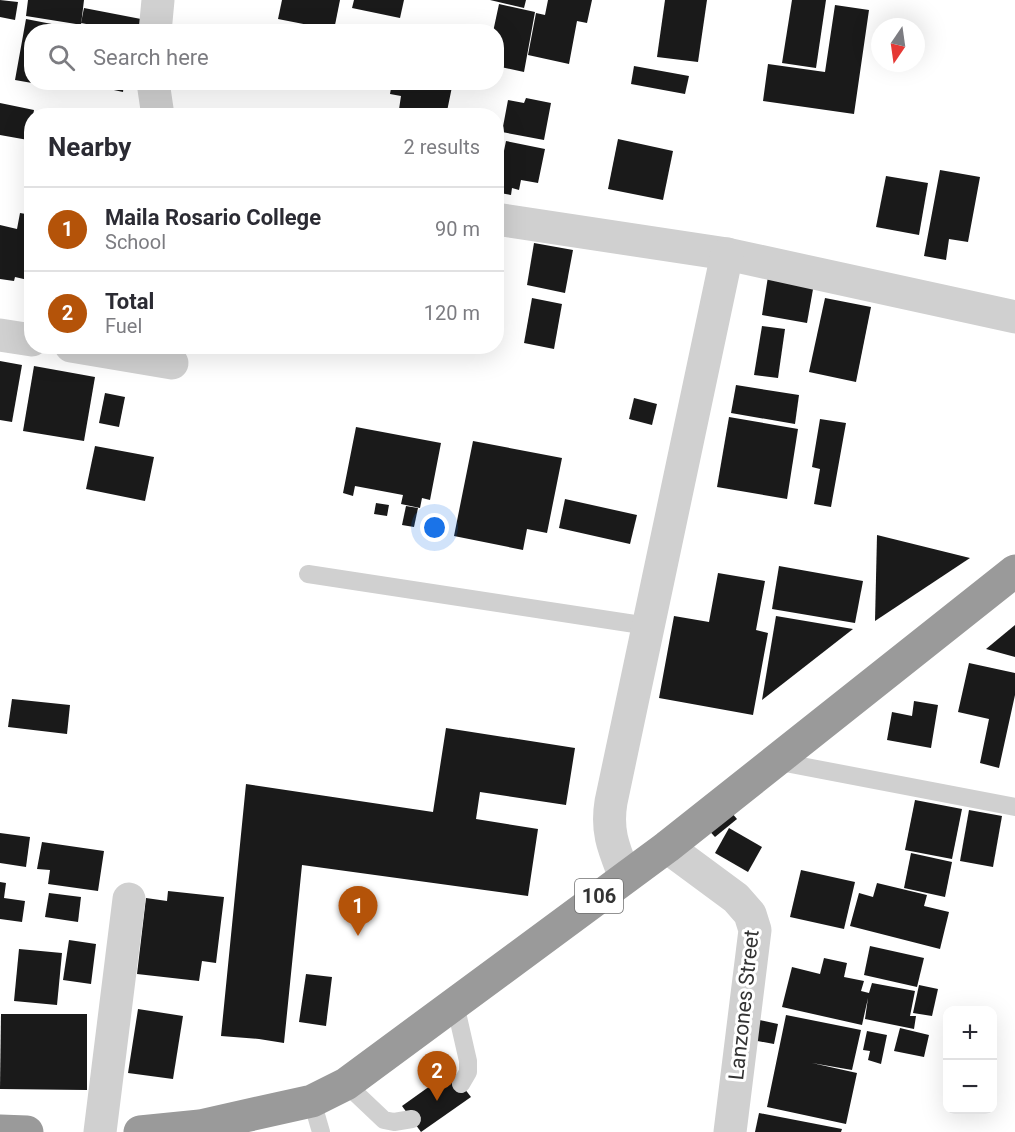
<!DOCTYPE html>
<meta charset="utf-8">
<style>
body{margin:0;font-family:Roboto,sans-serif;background:#f2f2f3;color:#2b2b33}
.controls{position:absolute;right:18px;bottom:18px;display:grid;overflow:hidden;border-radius:12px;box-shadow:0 6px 24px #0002}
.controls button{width:54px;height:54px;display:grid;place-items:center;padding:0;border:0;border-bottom:2px solid #e1e1e2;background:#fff;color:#2b2b33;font:30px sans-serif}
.compass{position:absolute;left:871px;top:18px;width:54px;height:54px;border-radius:50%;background:#fff;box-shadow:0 6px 24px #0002;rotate:193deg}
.you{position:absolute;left:435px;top:528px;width:21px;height:21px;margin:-15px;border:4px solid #fff;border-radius:50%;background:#1a73e8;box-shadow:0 0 0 9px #1a73e833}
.badge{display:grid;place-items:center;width:39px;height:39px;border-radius:50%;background:#b45309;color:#fff;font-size:20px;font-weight:700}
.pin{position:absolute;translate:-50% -50px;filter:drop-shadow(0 2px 3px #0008)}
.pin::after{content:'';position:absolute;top:32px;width:21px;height:18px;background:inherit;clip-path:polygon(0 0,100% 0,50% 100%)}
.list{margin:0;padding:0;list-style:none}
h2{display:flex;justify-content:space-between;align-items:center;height:78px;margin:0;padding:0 24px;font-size:26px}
h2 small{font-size:20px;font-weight:400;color:#7c7c81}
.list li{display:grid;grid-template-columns:39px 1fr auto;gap:18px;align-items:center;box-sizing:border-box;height:84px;padding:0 24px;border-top:2px solid #e1e1e2}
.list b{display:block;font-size:22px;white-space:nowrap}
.list p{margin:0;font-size:20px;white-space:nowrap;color:#7c7c81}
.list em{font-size:20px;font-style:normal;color:#7c7c81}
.icon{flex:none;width:33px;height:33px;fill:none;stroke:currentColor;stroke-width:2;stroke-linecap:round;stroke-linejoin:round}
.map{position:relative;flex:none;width:1015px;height:1132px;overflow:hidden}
.search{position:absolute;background:#fff;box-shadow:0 6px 24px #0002;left:24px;top:24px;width:480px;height:66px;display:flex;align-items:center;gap:15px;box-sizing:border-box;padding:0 21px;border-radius:24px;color:#7c7c81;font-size:22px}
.panel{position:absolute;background:#fff;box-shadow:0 6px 24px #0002;left:24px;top:108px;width:480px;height:246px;border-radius:24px}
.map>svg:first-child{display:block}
</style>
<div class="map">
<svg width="1015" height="1132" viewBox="0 0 1015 1132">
<rect width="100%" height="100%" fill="#fff"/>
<g fill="#1a1a1a">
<path d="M0,0L18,2L15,20L0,17Z"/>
<path d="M28,0H84L81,25L95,28L94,32H74L76,24L26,16Z"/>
<path d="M282,0H340L334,30L278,19Z"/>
<path d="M354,0H404L400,18L352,8Z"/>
<path d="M490,0H526L524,8Z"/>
<path d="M548,0H592L587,23L577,21L569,64L528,55L536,13L545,15Z"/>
<path d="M665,0H707L698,62L657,57Z"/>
<path d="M792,0H826L816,68L782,63Z"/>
<path d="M499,4L535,12L524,72L496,66V32H493Z"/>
<path d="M835,5L869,10L854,114L763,101L768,64L825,72Z"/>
<path d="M84,8L141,19L138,32H128L81,23Z"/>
<path d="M26,19L62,26L61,32H32V83L15,80Z"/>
<path d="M634,66L689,76L685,94L631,84Z"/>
<path d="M77,82H124L123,92Z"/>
<path d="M392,82H453L446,116H398L401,96L390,94Z"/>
<path d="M526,98L551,103L544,140L502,132L508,100L524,103Z"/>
<path d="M0,103L34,110L33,116H32L28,140L0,135Z"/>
<path d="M618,139L673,151L663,200L608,189Z"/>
<path d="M506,141L545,149L538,183L521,180L519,190L512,188L511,195L500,193L502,186L497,185Z"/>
<path d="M940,170L980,177L968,242L949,239L946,260L924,256Z"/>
<path d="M886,176L928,183L919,235L876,227Z"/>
<path d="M20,213L32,215V266L28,280L15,277L14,281L0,279V225L17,229Z"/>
<path d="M534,243L573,250L565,293L527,285Z"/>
<path d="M769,270L815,278L807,323L762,315Z"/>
<path d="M532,298L562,304L554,349L524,343Z"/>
<path d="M825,298L871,307L856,382L809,372Z"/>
<path d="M762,326L785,329L778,378L754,375Z"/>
<path d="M0,361L22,365L12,422L0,420Z"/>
<path d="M34,366L95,377L84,441L23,431Z"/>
<path d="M736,385L799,395L795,424L731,413Z"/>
<path d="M105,393L125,397L119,427L99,423Z"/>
<path d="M634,398L657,404L652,425L629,419Z"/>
<path d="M729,417L798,429L787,499L717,487Z"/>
<path d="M820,419L846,423L831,507L814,504L820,469L812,467Z"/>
<path d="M356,427L441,443L430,500L422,498L420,508L401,504L403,495L355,486L353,496L343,493Z"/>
<path d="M473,441L562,458L547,533L527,529L523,550L454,536Z"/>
<path d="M95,446L154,457L145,501L86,489Z"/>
<path d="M565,499L637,515L630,544L559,528Z"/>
<path d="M376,503L389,505L387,516L374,514Z"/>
<path d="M406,506L418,508L414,527L402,525Z"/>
<path d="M877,535L970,558L875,621Z"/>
<path d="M779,566L863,581L855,623L772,609Z"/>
<path d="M718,573L765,581L756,630L768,633L753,715L659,698L674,616L709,622Z"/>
<path d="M776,616L853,629L762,700Z"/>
<path d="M1015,625V657L986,649Z"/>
<path d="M969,663L1015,673V695L999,768L980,763L989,719L958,712Z"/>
<path d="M12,699L70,705L67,734L8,727Z"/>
<path d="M914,701L938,705L931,748L887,740L892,712L912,716Z"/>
<path d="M446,728L575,748L566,805L480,792L476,819L538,829L528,896L302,865L284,1043L259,1039L221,1036L246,784L433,812Z"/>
<path d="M915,800L962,809L952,859L905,850Z"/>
<path d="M725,805L737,819L715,837L703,824Z"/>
<path d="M969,810L1002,816L993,867L960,861Z"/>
<path d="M729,828L762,847L748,872L715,853Z"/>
<path d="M0,833L30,837L26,867L0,863Z"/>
<path d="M42,842L104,851L98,891L48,884L50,870L37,869Z"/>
<path d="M911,853L952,862L945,897L904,888Z"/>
<path d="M801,870L855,882L844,929L790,917Z"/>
<path d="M0,882L6,883L4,898L25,901L22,922L0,919Z"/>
<path d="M877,883L927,895L924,906L949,912L940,949L850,926L859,893L873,897Z"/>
<path d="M168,891L224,897L216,963L202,961L199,981L137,974L146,898L167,901Z"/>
<path d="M49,893L81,897L78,922L45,917Z"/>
<path d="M69,940L96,944L91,984L63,980Z"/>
<path d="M870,946L924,958L917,987L864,975Z"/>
<path d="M19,949L62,953L57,1005L14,1001Z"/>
<path d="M824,958L847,963L844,977L864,981L861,991L869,993L872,983L915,991L910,1016H916L914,1029L865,1019L868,998L862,1025L782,1007L792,967L820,974Z"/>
<path d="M306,974L332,977L326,1026L299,1022Z"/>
<path d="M919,985L938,989L932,1016L913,1013Z"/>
<path d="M138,1009L183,1016L173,1079L128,1073Z"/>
<path d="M1,1014H87V1090L0,1089Z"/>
<path d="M786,1015L861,1030L852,1070L812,1063L857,1073L846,1124L767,1107Z"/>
<path d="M751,1018L778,1024L774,1044L747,1039Z"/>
<path d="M900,1028L929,1035L924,1057L894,1051Z"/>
<path d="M867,1031L887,1035L881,1064L868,1060L870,1051L863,1050Z"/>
<path d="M451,1071L471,1097L421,1132L402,1106Z"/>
<path d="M759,1113L842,1129L841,1132H755Z"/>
</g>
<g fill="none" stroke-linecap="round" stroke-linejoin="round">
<g stroke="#d0d0d0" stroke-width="18">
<path d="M308,574L648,626"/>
<path d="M775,761L1015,807"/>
<path d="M455,1004L468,1061V1072L461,1084"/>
<path d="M346,1084L384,1120L394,1122L412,1119"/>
<path d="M312,1101L321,1132"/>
</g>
<g stroke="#d0d0d0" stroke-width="33">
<path d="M155,32L158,0"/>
<path d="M153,82L158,116"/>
<path d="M496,219L727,254L1015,317"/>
<path d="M0,335L32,340"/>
<path d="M71,346L172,363"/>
<path d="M667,847L736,898L750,914L755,930L730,1132"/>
<path d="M625,877C614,849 606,832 611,802L727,254"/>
<path d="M100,1132L129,899"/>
</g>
<g stroke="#9a9a9a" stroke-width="33">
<path d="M0,1131L27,1132"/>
<path d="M140,1132L200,1126L312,1101L346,1084L667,847L1015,571"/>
</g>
</g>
<g text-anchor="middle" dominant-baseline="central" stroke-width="6" stroke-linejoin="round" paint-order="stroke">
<rect fill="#fff" stroke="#707070" stroke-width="1.5" x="575" y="879" width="48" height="34" rx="4.5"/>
<g font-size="20" font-weight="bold" fill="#333">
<text x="599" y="896">106</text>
</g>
<g font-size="21" fill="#333" stroke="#fff">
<text transform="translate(744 1005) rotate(-84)">Lanzones Street</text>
</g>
</g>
</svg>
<div class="controls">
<button>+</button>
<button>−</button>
</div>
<svg class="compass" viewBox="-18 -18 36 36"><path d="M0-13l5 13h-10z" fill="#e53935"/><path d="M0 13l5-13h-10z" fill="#7c7c81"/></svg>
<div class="you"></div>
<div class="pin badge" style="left:358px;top:936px">1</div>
<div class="pin badge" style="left:437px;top:1101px">2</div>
<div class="search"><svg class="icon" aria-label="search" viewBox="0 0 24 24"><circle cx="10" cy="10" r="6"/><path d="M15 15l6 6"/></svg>Search here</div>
<section class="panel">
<h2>Nearby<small>2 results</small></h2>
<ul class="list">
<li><span class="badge">1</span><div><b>Maila Rosario College</b><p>School</p></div><em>90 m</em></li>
<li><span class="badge">2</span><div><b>Total</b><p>Fuel</p></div><em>120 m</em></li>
</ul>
</section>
</div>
